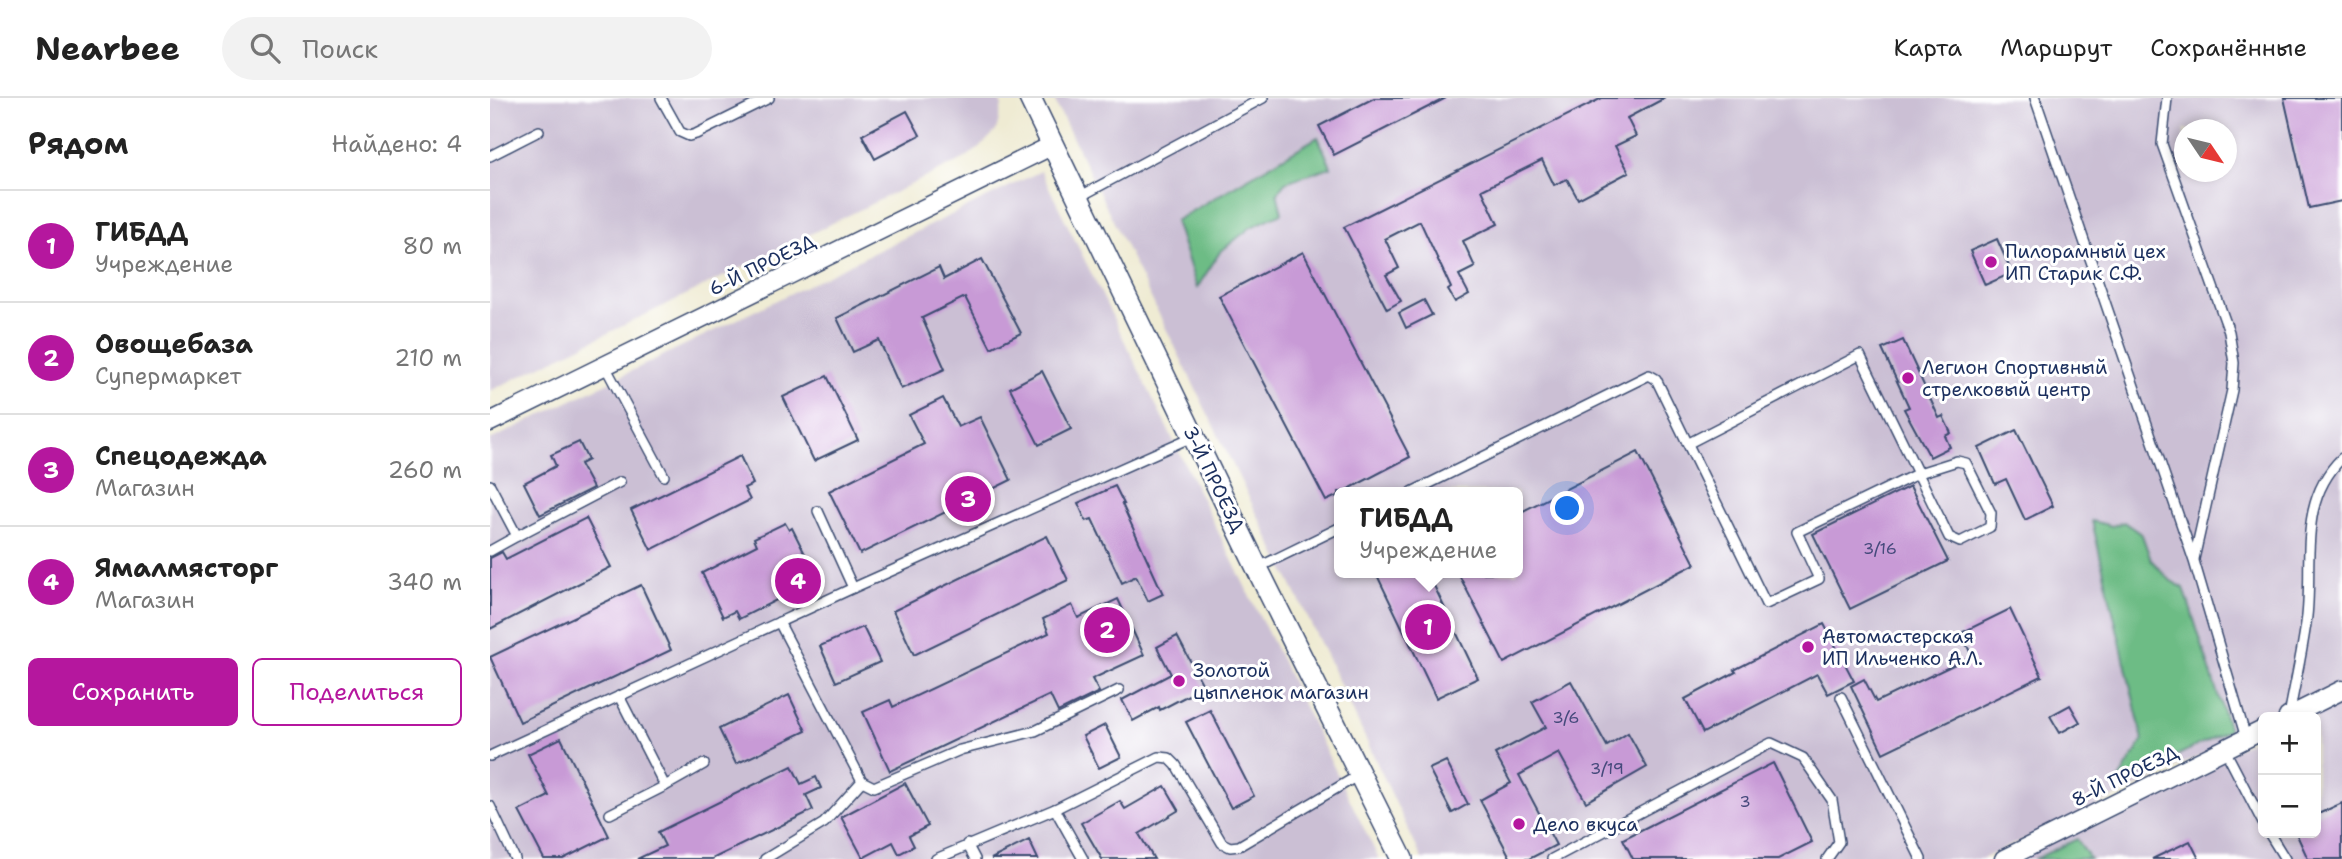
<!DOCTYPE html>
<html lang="ru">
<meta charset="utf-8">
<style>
body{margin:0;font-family:"Shantell Sans",sans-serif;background:#f2f2f2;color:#222}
.controls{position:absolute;right:21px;bottom:21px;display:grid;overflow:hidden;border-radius:10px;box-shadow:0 4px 10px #0003}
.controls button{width:63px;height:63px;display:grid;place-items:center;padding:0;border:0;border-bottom:2px solid #e0e0e0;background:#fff;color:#222;font:35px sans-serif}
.compass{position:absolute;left:1684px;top:21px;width:63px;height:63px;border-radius:50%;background:#fff;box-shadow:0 4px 10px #0003;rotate:125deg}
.you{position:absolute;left:1078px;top:411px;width:24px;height:24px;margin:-18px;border:5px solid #fff;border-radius:50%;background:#1a73e8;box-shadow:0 0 0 10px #1a73e833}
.badge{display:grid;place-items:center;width:46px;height:46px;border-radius:50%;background:#b5179e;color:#fff;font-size:23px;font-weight:700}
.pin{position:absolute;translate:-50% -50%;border:4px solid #fff;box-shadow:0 2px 7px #0006}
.popup{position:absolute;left:844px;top:389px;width:189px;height:91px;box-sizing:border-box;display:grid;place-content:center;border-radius:10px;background:#fff;filter:drop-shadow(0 2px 5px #0005);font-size:23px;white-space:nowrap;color:#767676}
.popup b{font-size:26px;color:#222}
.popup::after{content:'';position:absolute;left:50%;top:100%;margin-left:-14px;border:14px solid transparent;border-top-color:#fff}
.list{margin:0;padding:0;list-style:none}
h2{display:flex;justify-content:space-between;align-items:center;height:91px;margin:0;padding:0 28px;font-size:30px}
h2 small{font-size:23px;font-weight:400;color:#767676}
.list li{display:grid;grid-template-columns:46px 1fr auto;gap:21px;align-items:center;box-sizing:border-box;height:112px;padding:0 28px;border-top:2px solid #e0e0e0}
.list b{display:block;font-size:26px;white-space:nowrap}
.list p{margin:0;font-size:23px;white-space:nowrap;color:#767676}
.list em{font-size:23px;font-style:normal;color:#767676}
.actions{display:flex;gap:14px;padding:21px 28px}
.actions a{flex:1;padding:16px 0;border:2px solid #b5179e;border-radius:10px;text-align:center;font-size:24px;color:#b5179e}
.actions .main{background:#b5179e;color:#fff}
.icon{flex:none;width:38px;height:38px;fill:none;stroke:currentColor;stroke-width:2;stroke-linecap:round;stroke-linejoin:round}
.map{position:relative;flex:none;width:1852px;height:761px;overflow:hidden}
header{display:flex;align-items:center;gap:42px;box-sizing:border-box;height:98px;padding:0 35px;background:#fff;border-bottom:2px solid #e0e0e0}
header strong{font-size:33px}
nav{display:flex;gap:38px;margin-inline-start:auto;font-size:24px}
.search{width:490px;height:63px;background:#f2f2f2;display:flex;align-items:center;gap:18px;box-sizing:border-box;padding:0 24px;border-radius:38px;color:#767676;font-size:26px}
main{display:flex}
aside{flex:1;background:#fff}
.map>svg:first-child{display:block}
</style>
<header>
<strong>Nearbee</strong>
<div class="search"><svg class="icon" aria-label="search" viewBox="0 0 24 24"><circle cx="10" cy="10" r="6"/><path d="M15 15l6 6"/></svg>Поиск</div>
<nav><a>Карта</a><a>Маршрут</a><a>Сохранённые</a></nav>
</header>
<main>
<aside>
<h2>Рядом<small>Найдено: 4</small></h2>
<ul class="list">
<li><span class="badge">1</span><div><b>ГИБДД</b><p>Учреждение</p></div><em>80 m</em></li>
<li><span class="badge">2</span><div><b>Овощебаза</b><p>Супермаркет</p></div><em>210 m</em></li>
<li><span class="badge">3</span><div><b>Спецодежда</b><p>Магазин</p></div><em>260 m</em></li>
<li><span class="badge">4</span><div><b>Ямалмясторг</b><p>Магазин</p></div><em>340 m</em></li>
</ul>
<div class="actions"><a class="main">Сохранить</a><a>Поделиться</a></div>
</aside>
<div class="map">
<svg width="1852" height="761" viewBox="0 0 1852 761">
<rect width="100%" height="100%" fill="#fff"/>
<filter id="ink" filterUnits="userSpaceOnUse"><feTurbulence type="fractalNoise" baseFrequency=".0143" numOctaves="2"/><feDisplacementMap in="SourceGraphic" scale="14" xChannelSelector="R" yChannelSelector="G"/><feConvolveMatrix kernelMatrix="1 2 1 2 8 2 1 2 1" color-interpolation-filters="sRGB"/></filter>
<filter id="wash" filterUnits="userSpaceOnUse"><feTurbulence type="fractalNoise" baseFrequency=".00686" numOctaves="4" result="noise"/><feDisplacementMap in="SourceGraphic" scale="28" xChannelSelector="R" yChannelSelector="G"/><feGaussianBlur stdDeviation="1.57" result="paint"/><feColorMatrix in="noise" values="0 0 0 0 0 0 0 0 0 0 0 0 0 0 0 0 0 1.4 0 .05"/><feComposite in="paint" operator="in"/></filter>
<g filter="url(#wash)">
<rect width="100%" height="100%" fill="#efebd3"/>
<g fill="#cbbfd4" fill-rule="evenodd">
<path d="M0,0H508L512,8L506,33L487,52L473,61L0,293Z"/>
<path d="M563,0H1852V586L1786,619H1773V626L1649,688L1492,761H932L840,565ZM1694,32H1736V74H1694ZM849,394H1027V475H849Z"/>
<path d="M551,73L889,761H0V342Z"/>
<path d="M1852,598V761H1528L1773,637V735H1826V619H1809Z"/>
</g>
<g fill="#6dbc85" stroke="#447672" stroke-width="2">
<path d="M828,39L841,69L795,84L787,95L792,115L761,129L730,154L707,190L685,123Z"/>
<path d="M1602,423L1622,428L1634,424L1652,437L1661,462L1681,483L1694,490L1739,632L1625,688L1653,642Z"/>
<path d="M1587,741L1600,761H1545Z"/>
</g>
<g id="blocks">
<g fill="#c89ad6">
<path d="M884,0H956L844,57L829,28Z"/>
<path d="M1112,0H1175L1137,20L1146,38L1125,48L1139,74L1088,101L1077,81L1064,87L1052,62L992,92L1008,126L973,143L985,169L969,177L979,196L965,204L958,192L961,190L930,123L895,141L909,170L896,177L911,203L897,211L854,129Z"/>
<path d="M1794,0H1852V103L1819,110Z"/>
<path d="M417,13L430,37L385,61L372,37Z"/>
<path d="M1507,141L1522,175L1495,187L1480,153Z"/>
<path d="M813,154L920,359L853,394H849V397L836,403L729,198Z"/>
<path d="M492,161L531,235L501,250L475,199L432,220L455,271L411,291L389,242L363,254L347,220L449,169L454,181Z"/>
<path d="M934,202L942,217L916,230L909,215Z"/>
<path d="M1413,242L1449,320L1453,318L1461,335L1455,338L1460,349L1440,359L1414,311L1419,309L1392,251Z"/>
<path d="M552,273L581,331L549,347L520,290Z"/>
<path d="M337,278L368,342L324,363L293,299Z"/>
<path d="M453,300L468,329L490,319L521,382L370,456L339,393L434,346L419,317Z"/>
<path d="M1526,332L1563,408L1535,422L1516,381L1505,386L1489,350Z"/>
<path d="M89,344L98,362L90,366L103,390L50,417L34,385L66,368L61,357Z"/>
<path d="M1148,354L1205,466L1014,565L968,475H1027V416Z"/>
<path d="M250,358L263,386L254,390L260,402L161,452L141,412Z"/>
<path d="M625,388L634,406H632L673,496L658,503L646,478L632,485L602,421L596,423L588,405Z"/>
<path d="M1420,388L1458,463L1360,511L1323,436Z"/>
<path d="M96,420L121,469L0,531V460L12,454L16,461Z"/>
<path d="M295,425L299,432L302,430L324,474L312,480L316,487L249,521L245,513L233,519L212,475L267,447L264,440Z"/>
<path d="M557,438L578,482L424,557L403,513Z"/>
<path d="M886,475H938L988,580L946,600Z"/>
<path d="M151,487L181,552L30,624L0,559Z"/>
<path d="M628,501L654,557L602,581L609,594L568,614L560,597L400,673L373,614L400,602L403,609L559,535L553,521L582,507L588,520Z"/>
<path d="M1520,511L1552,578L1393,655L1361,588L1374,581L1386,604L1482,558L1471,535Z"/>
<path d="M1334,526L1364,583L1338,596L1327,576L1213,635L1195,601L1246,574L1244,572Z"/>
<path d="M373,529L390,564L346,584L330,548Z"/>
<path d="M687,538L714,589L670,612L669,609L643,623L632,602L681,576L667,549Z"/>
<path d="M1081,583L1117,648L1138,635L1157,669L1096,704L1069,655L1029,677L1066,747L1039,761H1021L990,702L1021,685L1005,656L1056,629L1042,604Z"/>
<path d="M299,597L316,633L246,666L229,631Z"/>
<path d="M1580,607L1590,624L1570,635L1560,618Z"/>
<path d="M720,612L764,698L741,710L696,624Z"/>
<path d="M615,627L631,659L609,670L593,638Z"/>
<path d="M71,640L119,738L73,761H54L29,713L59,698L38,656Z"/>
<path d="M956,663L978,706L962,715L939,671Z"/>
<path d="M1283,665L1322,744L1288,761H1143L1133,741Z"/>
<path d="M302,668L311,686L326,679L331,690L316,697L323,712L222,761H147L175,748L168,734Z"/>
<path d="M415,685L438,728L419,738L424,748L409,756L403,744L373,760L351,719Z"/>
<path d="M675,688L689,712L649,736L664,761H612L591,725L630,703L635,711Z"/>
<path d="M1852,705V761H1818L1806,735H1826V717Z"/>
<path d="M539,742L548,761H501Z"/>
<path d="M1700,743L1709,761H1662Z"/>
</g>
</g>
</g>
<g filter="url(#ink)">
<use href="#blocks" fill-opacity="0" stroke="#3b4b70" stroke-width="2"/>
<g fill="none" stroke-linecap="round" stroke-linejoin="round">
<defs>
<g id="service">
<path d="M171,0L190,34L199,38L206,36L279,0"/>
<path d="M1545,0L1704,463L1756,640"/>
<path d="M1677,0L1672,46L1739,234L1744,265L1742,292L1704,461"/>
<path d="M0,58L49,33"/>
<path d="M589,99L773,0"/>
<path d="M115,268L174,378"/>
<path d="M0,387L27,438L0,453"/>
<path d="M922,394L1159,277L1166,281L1276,506L1329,481L1307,434L1429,375L1467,363L1476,365L1501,415L1500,429L1470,444L1459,439L1370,257L1199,345"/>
<path d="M328,413L363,490"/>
<path d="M27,438L130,384"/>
<path d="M767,470L849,430"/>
<path d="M1351,599L1431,761"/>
<path d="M1799,618C1805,585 1813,551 1817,518C1823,463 1807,404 1852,360"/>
<path d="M1735,652L1773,725"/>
<path d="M0,658L363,490L702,339"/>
<path d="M372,683L384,689L470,652L545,633L629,592"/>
<path d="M175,688L214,666"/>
<path d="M0,708L25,761"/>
<path d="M565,711L593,761"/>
<path d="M120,716L175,688L129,598"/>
<path d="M1779,735L1795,761"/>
<path d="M477,746L485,761"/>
<path d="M275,761L334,725L372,683L289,524"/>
<path d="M446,761L565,711L669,659L679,660L686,667L732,745L740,749L749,748L869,677"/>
<path d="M1062,761L1281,645L1313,660L1342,702L1349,744L1337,761"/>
</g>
<g id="minor">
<path d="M0,324L563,47"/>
<path d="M1798,619L1852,592"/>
<path d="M1514,761L1773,632"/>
</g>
<path id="tertiary" d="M540,0L767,470L912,761"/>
</defs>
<use href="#service" stroke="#3b4b70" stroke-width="12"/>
<use href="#minor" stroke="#3b4b70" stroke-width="21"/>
<use href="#tertiary" stroke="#3b4b70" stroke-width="24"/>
<use href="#service" stroke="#fff" stroke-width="9"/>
<use href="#minor" stroke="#fff" stroke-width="18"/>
<use href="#tertiary" stroke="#fff" stroke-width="21"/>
</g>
</g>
<g fill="#b5179e" stroke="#fff" stroke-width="2.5">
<circle cx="1501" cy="164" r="7"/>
<circle cx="1418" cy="280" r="7"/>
<circle cx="1318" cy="549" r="7"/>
<circle cx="689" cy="583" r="7"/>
<circle cx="1029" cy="726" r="7"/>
</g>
<g text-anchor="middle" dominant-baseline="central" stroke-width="6" stroke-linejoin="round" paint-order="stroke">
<g font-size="16" fill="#464a7c">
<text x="1390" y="450">3/16</text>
<text x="1076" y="619">3/6</text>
<text x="1117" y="670">3/19</text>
<text x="1255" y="703">3</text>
</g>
<g font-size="19" fill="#1b2f5e" stroke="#fff" text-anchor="start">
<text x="1515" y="153">Пилорамный цех<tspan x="1515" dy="22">ИП Старик С.Ф.</tspan></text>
<text x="1432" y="269">Легион Спортивный<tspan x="1432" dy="22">стрелковый центр</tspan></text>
<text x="1332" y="538">Автомастерская<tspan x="1332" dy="22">ИП Ильченко А.Л.</tspan></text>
<text x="703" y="572">Золотой<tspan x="703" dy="22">цыпленок магазин</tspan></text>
<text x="1043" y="726">Дело вкуса</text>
</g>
<g font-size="19" fill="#1b2f5e" stroke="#fff">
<text transform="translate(272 167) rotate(-26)">6-Й ПРОЕЗД</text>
<text transform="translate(724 381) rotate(64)">3-Й ПРОЕЗД</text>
<text transform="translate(1635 678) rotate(-26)">8-Й ПРОЕЗД</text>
</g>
</g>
</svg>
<div class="controls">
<button>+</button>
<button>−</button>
</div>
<svg class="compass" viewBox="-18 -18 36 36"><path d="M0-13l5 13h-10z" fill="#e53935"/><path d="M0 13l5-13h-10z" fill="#767676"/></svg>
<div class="you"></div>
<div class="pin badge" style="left:938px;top:529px">1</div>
<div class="popup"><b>ГИБДД</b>Учреждение</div>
<div class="pin badge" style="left:617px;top:532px">2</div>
<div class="pin badge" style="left:478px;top:401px">3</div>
<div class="pin badge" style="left:308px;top:483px">4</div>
</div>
</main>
